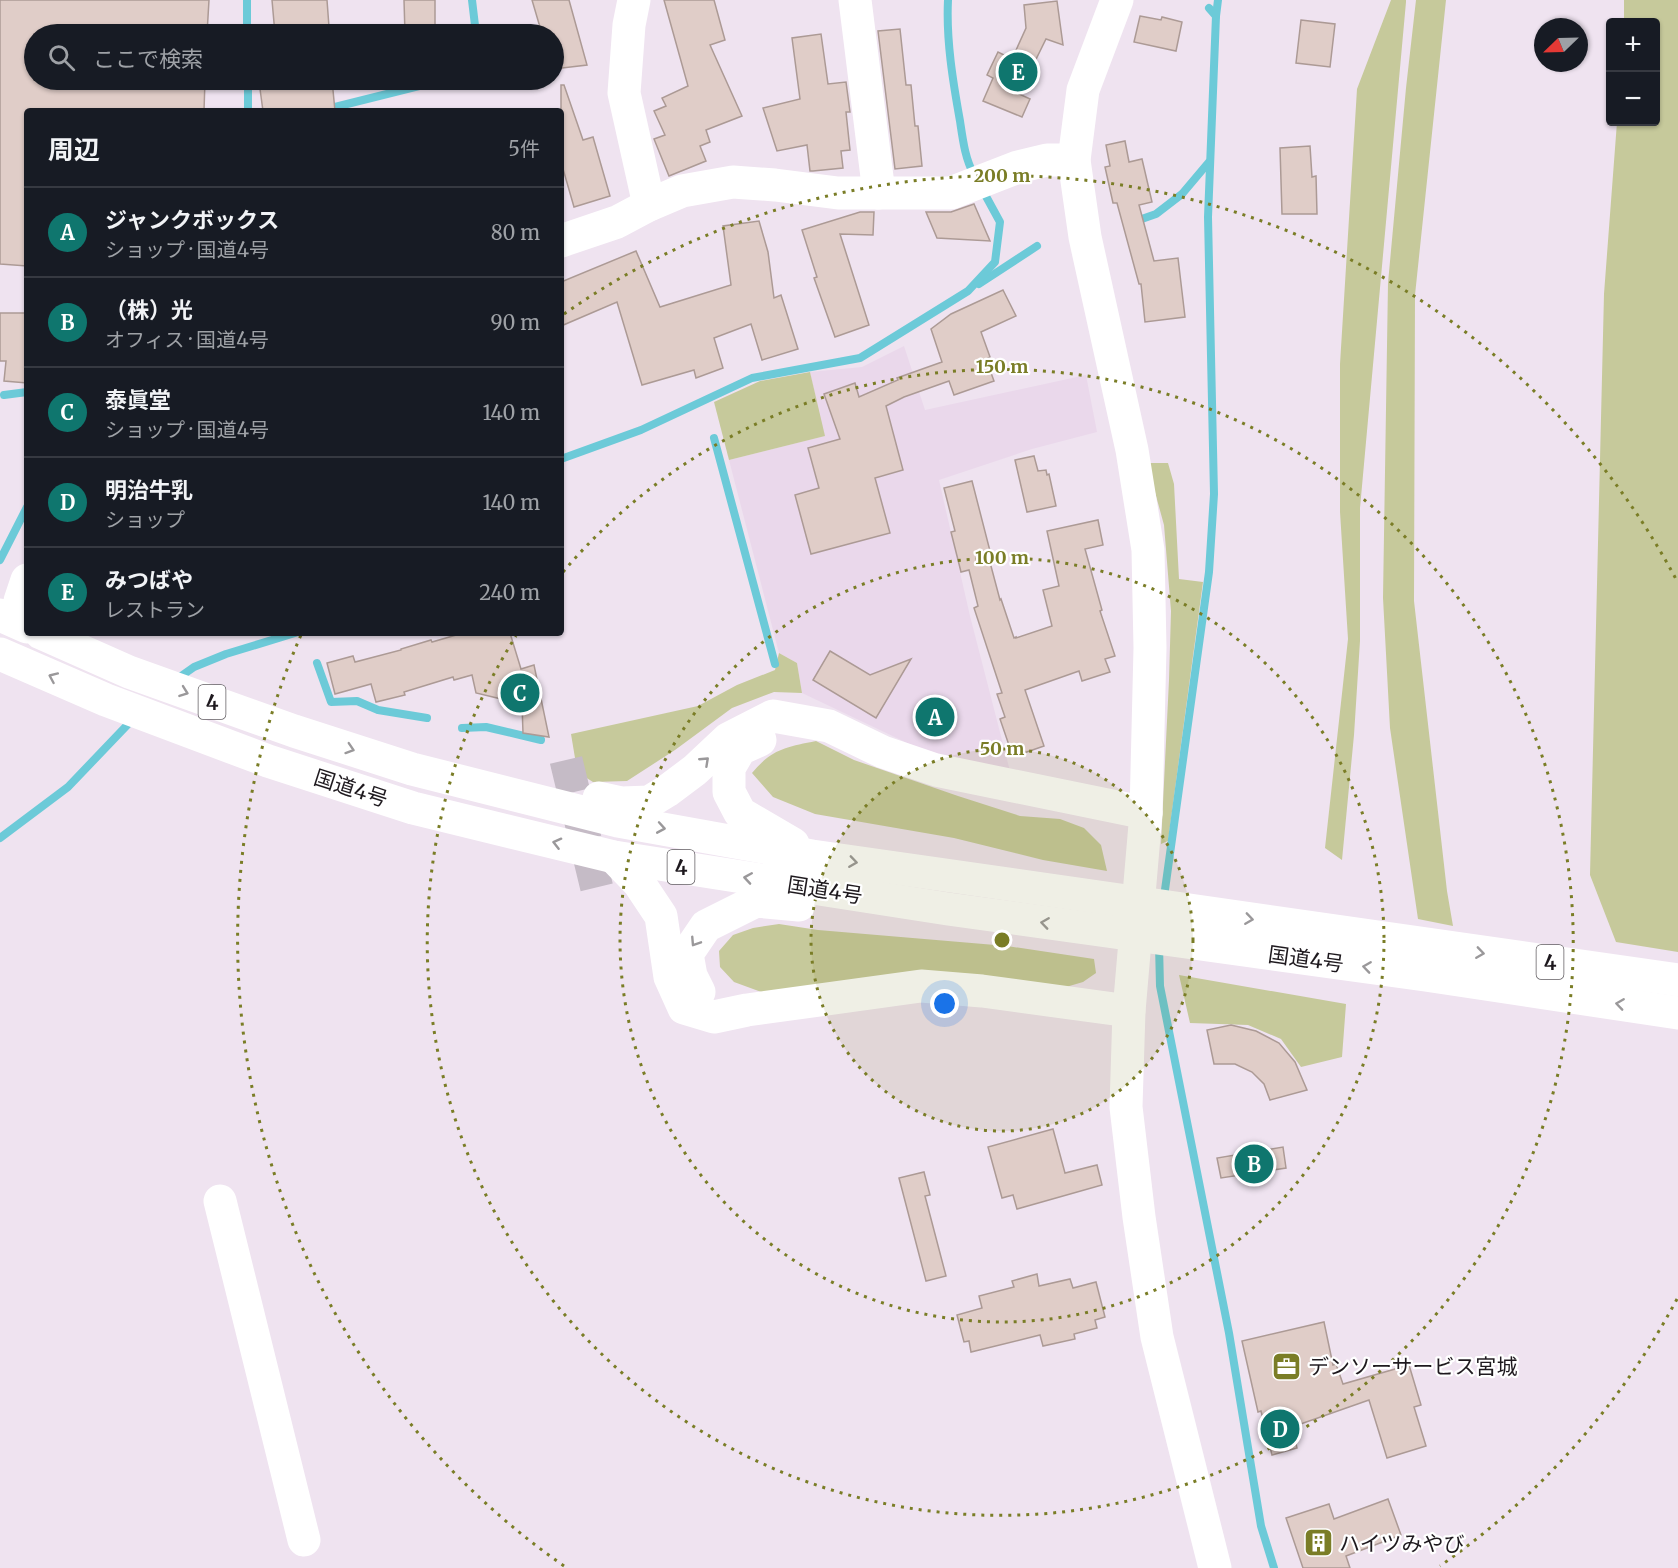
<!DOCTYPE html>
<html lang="ja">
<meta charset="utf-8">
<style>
body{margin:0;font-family:Merriweather,"Noto Sans JP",serif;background:#242831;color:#f1f3f6}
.controls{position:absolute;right:18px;top:18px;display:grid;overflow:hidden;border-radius:6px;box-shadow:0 2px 4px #0004}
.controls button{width:54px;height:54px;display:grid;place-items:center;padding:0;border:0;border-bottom:2px solid #363941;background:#171b24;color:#f1f3f6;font:30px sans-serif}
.compass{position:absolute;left:1534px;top:18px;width:54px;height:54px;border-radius:50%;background:#171b24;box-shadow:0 2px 4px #0004;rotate:247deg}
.you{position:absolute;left:945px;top:1004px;width:21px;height:21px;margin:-15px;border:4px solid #fff;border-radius:50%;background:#1a73e8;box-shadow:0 0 0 9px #1a73e833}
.badge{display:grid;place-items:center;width:39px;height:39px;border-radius:50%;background:#0f766e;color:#fff;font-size:20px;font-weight:700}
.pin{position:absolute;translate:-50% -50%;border:3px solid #fff;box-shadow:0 2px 6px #0006}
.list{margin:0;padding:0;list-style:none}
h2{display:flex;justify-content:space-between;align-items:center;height:78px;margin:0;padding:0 24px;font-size:26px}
h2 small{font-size:20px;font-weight:400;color:#9ea1a6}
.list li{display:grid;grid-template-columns:39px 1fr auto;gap:18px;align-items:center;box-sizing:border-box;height:90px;padding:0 24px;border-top:2px solid #363941}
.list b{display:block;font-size:22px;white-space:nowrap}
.list p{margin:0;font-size:20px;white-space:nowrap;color:#9ea1a6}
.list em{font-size:20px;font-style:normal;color:#9ea1a6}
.icon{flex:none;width:33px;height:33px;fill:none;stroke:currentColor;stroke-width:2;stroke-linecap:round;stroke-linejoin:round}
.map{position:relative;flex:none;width:1678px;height:1568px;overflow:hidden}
.search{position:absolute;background:#171b24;box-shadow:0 2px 4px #0004;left:24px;top:24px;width:540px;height:66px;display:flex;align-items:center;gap:15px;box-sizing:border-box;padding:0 21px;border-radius:33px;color:#9ea1a6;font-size:22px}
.panel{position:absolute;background:#171b24;box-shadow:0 2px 4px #0004;left:24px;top:108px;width:540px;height:528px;border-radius:6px}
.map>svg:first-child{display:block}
</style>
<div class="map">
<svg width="1678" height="1568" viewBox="0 0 1678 1568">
<rect width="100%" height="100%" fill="#efe3f0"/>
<path fill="#ead8eb" d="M904,346L925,410L1086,375L1097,432L1032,449L939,480L970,616L1010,771L964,764L922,750L802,693L797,663L779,653L729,460L824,436L810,372L862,367Z"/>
<g fill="#c6c99b">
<path d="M1391,0H1406V2L1360,508V641L1354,735L1342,860L1325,848L1348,639L1340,512V364L1357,89Z"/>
<path d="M1416,0H1446L1415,295L1414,601L1447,891L1453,926L1418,919L1390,728L1383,598L1388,283L1406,88Z"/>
<path d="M1624,0H1678V952L1616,942L1590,875L1604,294L1617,122H1656V22H1624Z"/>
<path d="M810,372L825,436L729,460L714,402L760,381Z"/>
<path d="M1147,463H1168L1174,484L1179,579L1203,582L1168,841L1161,844L1169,680L1171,611L1164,525Z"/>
<path d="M779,653L797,663L802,693L774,692L732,708L675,750L627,781L593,782L574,770L575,758L571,734L698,706L737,685L775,670Z"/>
<path d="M816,741L854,760L958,796L1020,816L1060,819L1084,828L1101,845L1107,871L1043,860L954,838L815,814L773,797L752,773C772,749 786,747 816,741Z"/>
<path d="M779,924L818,930L1007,946L1094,959L1096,973L1083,982L1066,987L764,993L734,982L720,967L719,951L733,935L753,928Z"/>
<path d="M1179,975L1346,1004L1342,1057L1301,1067L1281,1039L1248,1025L1190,1023Z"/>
</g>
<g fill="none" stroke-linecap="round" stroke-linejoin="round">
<g stroke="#6ccad8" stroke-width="8">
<path d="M247,0V34"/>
<path d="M472,0L476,34"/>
<path d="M948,0C946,40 953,82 960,121C963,141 965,158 974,175"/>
<path d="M1216,16L1218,0"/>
<path d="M248,80V111"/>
<path d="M319,111L443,80"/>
<path d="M1136,221L1156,214L1182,194L1209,162"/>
<path d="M979,284L1037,246"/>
<path d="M4,395L27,392"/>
<path d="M714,438L775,664"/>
<path d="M561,459L641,430L752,378L860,358L968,291L995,262L1000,222L982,189"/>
<path d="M0,560L27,507"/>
<path d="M317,663L331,702L357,701L378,710L427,718"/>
<path d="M177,679L194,667L226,654L295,633"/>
<path d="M462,728L486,727L541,740"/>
<path d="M0,838L68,787L133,719"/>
<path d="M1164,897L1209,572L1214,494L1208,217L1216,16L1209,8"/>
<path d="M1159,945L1160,986L1229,1333L1261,1526L1274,1568"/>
</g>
</g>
<g fill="#e0cdc8" stroke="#ac9a95" stroke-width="1.5">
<path d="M0,0H209L207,34H34V80H205L204,111H27V266L0,264Z"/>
<path d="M272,0H327L329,27L298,29V34H275Z"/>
<path d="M404,0H435V34H405Z"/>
<path d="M532,0H569L587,65L554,69V34H542Z"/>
<path d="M664,0H714L725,40L710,45L742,116L706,130L710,142L700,146L706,161L669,176L654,139L665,135L654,111L666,106L662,98L688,86Z"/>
<path d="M1057,1L1063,45L1046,39L1019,94L1030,99L1022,117L983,101L993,78L987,75L998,52L1012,59L1026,28L1024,5Z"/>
<path d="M1140,16L1161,20L1162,17L1182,22L1176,51L1134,42Z"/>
<path d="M1301,20L1335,24L1330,67L1296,63Z"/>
<path d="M900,29L906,85H911L915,126H918L922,166L895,169L878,31Z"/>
<path d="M821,34L828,84L846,82L850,112H846L850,150L841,151L843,168L813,171H810L807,145L777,151L763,108L800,99L792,38Z"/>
<path d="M307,80H332L335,111H263L260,89L308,85Z"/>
<path d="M561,85H564L583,140L593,137L610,196L574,207L561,162Z"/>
<path d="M1125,141L1129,162L1142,159L1152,202L1139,205L1154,261L1178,258L1185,317L1145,322L1141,284H1139L1117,203H1113L1105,167L1110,166L1106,145Z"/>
<path d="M1310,146L1312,177L1316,176L1317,214H1282L1280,148Z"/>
<path d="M974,204L990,241L937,238L926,212H951Z"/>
<path d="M860,212H874L873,235L840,234L869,325L835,337L814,278L817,277L802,230Z"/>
<path d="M759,221L768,252L774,298L781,295L798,349L762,360L751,324L714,338L723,368L696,378L694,370L642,385L617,302L561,326V282L636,251L660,307L731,285L723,226Z"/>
<path d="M1003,290L1016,316L981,332L990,357L986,359L994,381L954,395L949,381L904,397L886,406L903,470L875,478L890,533L811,554L795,495L819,488L808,448L840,439L824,394L855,383L859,397L898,380L897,378L942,362L931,329L951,314Z"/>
<path d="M0,313H27V383L4,381L6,361H0Z"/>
<path d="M1034,456L1038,471L1046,470L1047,475L1049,474L1056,506L1027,512L1015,460Z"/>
<path d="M972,481L990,551H987L1000,600L1001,599L1014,638L1016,637V638L1052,626L1043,590L1059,586L1047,531L1098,520L1103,545L1085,549L1102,610L1100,611L1115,656L1105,659L1110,672L1082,681L1079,671L1025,690L1044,746L1018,755L1017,752L1012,754L1000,719L1005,717L997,694L1002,693L974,608L978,606L969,570L961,572L951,532L955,531L944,488Z"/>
<path d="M463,633H510L521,669L534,665L549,737L523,733L522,704L476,693L472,675L454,680L453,677L404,692L405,695L376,702L371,684L335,694L327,663L353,656L355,662L401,650V649L431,640L432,642Z"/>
<path d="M830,651L870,675L911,659L876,718L813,680Z"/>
<path d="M1231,1025L1256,1031L1279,1043L1295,1062L1307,1090L1270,1100L1264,1084L1252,1072L1235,1064H1214L1207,1030Z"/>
<path d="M1053,1129L1065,1173L1097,1165L1102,1185L1017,1209L1013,1195L1002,1198L988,1147Z"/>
<path d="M1283,1147L1286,1168L1221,1178L1217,1158Z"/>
<path d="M924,1172L930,1195L925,1196L946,1276L926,1281L899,1178Z"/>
<path d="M1037,1274L1039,1286L1070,1279L1073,1288L1096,1282L1105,1317L1095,1320L1097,1328L1074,1334L1075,1339L1043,1346L1040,1335L971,1352L969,1341L964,1342L957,1315L982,1308L979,1296L1014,1287L1012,1281Z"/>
<path d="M1324,1322L1333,1365L1336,1364L1343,1384L1409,1365L1421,1405L1414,1407L1426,1446L1387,1458L1369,1400L1292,1427L1297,1448L1272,1455L1261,1411L1258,1412L1242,1341Z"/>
<path d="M1388,1499L1401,1535L1346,1556L1350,1568H1303L1286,1518L1329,1504L1334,1519Z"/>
</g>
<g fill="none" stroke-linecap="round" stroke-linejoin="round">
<path stroke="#c5bbc6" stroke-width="33" stroke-dasharray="33 16" stroke-linecap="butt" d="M566,760L599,897"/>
<g stroke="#fff" stroke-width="33">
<path d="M634,0L629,25L624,93L649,205"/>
<path d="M855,0L879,193"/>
<path d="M1117,0L1083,90L1074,160L1085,237L1132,450L1148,550L1150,648L1146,813L1129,1011L1126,1107L1139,1217L1157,1337L1215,1568"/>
<path d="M561,241L617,222L649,205L682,191L733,182L775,185L838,193H951L1018,167L1047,160H1074"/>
<path d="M20,601L27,580"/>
<path d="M220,1201L304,1540"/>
</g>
<g stroke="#fff" stroke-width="33">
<path d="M0,615L27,627"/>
<path d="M41,633L129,672L294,731L412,769L618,821L812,856L1678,980"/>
<path d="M0,654L106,700L268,761L413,808L614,857L948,909L1425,975L1678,1013"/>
<path d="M760,740L740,749L729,768V792L740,813L793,844"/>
<path d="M599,798L622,803L649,802L667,791L695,770L728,739L773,716L829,726L883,752L936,770L1146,813"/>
<path d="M614,857L639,883L661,916L670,977L684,1008L714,1017L747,1010L921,986L982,991L1129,1011"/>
<path d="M699,992L691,976L687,954L706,926L756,901L799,905"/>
</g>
</g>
<defs><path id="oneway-chevron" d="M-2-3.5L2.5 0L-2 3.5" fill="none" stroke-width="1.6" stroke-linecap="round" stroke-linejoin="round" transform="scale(1.5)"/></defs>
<g stroke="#9a989a">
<use href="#oneway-chevron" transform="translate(53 677) rotate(-156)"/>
<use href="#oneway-chevron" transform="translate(184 692) rotate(20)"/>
<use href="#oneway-chevron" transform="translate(350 749) rotate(18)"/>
<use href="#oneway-chevron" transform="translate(705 761) rotate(-43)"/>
<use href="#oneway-chevron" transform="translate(661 828) rotate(10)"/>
<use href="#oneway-chevron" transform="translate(557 843) rotate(-166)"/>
<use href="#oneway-chevron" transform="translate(853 862) rotate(8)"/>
<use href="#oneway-chevron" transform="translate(748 878) rotate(-171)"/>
<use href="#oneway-chevron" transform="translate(1249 919) rotate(8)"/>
<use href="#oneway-chevron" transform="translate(1045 923) rotate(-172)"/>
<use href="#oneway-chevron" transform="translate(695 942) rotate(123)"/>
<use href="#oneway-chevron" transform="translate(1480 953) rotate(8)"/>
<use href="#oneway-chevron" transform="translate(1367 967) rotate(-172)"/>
<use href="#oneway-chevron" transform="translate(1620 1004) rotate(-172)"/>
</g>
<circle cx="1002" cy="940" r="191" fill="#7a7d26" fill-opacity=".12"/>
<g fill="none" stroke="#7a7d26" stroke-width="3" stroke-dasharray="3 6">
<circle cx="1002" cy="940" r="191"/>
<circle cx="1002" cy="940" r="382"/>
<path d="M563 572A573 573 0 1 1 516 636"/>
<path d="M1677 1299A764 764 0 0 1 1440 1566M564 1566A764 764 0 0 1 301 635M564 314A764 764 0 0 1 1677 581"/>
</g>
<defs>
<symbol id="office-square" viewBox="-11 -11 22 22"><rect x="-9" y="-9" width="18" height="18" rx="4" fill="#7a7d26" stroke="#fff"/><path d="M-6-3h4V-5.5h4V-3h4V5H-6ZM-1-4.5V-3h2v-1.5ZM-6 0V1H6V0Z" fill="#fff"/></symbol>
<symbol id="building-square" viewBox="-11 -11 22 22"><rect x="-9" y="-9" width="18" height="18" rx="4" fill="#7a7d26" stroke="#fff"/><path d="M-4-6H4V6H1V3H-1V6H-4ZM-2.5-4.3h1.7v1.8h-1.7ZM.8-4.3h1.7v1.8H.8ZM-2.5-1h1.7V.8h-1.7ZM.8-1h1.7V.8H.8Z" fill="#fff"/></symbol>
</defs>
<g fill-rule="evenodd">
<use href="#office-square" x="1270" y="1350" width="33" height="33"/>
<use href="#building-square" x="1302" y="1526" width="33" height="33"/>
</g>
<g text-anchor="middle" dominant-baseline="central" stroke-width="4.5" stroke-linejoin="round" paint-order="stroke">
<g fill="#fff" stroke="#625e62" stroke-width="1.5">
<rect x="198.5" y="685" width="27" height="34" rx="4.5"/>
<rect x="667.5" y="850" width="27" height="34" rx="4.5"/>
<rect x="1536.5" y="945" width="27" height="34" rx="4.5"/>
</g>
<g font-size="20" font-weight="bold" fill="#1e191e">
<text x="212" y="702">4</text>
<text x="681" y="867">4</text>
<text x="1550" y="962">4</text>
</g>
<g font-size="21" fill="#1e191e" stroke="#fff">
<text transform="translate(351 788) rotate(18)">国道4号</text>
<text transform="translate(825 890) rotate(9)">国道4号</text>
<text transform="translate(1306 959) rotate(8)">国道4号</text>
</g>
<g font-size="21" fill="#1e191e" stroke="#fff" text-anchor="start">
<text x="1308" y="1366">デンソーサービス宮城</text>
<text x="1339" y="1543">ハイツみやび</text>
</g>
</g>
<circle cx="1002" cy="940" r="9" fill="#7a7d26" stroke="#fff" stroke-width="3"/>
<g font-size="18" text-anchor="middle" font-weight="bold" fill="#7a7d26" stroke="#fff" stroke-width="4.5" stroke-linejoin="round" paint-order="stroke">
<text x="1002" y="182">200 m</text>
<text x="1002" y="373">150 m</text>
<text x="1002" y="564">100 m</text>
<text x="1002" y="755">50 m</text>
</g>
</svg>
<div class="controls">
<button>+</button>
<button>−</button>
</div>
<svg class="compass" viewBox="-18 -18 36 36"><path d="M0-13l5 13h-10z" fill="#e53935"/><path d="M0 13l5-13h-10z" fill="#9ea1a6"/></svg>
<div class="you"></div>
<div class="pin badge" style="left:935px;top:717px">A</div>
<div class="pin badge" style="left:1254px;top:1164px">B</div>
<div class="pin badge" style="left:520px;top:693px">C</div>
<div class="pin badge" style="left:1280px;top:1429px">D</div>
<div class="pin badge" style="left:1018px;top:72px">E</div>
<div class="search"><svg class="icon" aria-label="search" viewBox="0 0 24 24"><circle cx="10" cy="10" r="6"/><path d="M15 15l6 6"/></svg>ここで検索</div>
<section class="panel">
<h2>周辺<small>5件</small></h2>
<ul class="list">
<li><span class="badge">A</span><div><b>ジャンクボックス</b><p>ショップ · 国道4号</p></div><em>80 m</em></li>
<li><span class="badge">B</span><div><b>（株）光</b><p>オフィス · 国道4号</p></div><em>90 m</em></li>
<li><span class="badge">C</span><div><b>泰眞堂</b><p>ショップ · 国道4号</p></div><em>140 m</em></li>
<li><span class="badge">D</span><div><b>明治牛乳</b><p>ショップ</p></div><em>140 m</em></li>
<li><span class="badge">E</span><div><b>みつばや</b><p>レストラン</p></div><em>240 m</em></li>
</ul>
</section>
</div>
